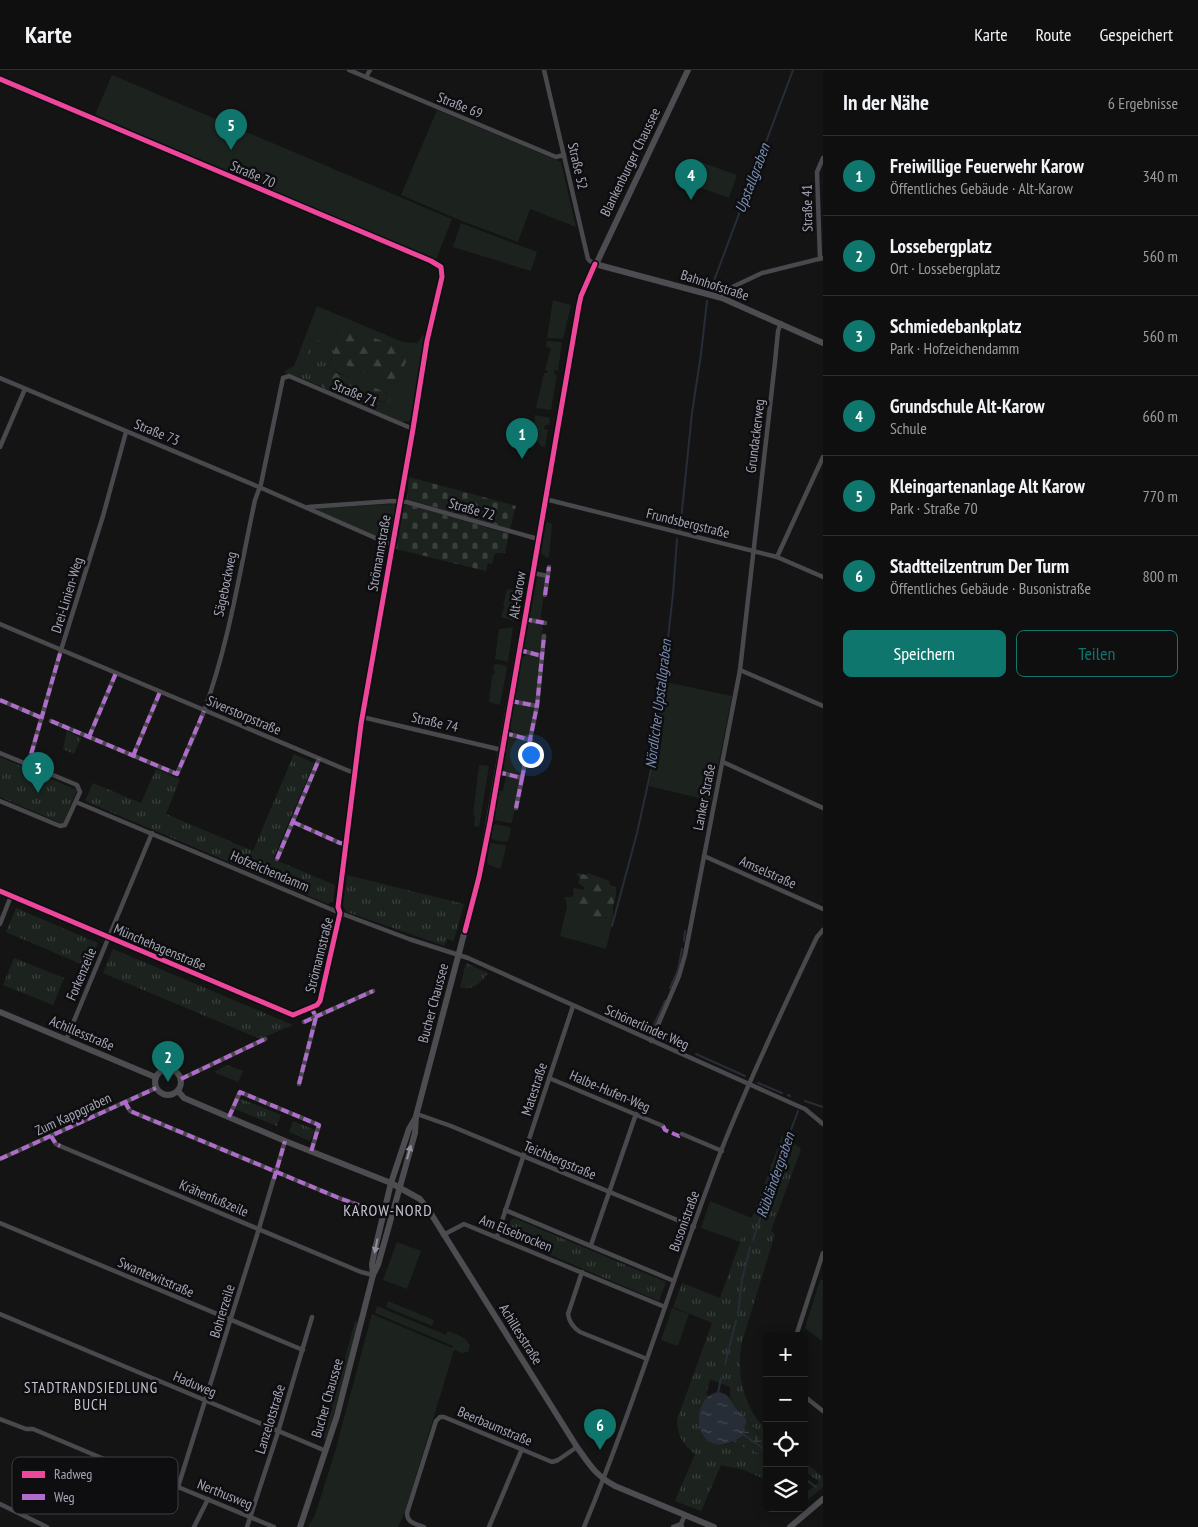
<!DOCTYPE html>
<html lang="de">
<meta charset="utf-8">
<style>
body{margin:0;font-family:"PT Sans Narrow",sans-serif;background:#181818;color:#f1f3f6}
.controls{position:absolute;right:15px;bottom:15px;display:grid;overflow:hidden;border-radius:8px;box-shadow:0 2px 12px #0003}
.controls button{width:45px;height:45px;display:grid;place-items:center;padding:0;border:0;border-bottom:1px solid #2f2f2f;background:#0f0f0f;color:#f1f3f6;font:25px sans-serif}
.you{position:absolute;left:530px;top:684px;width:18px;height:18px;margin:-12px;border:4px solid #fff;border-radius:50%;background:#1a73e8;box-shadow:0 0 0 8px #1a73e833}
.badge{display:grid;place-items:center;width:32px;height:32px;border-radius:50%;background:#0f766e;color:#fff;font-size:16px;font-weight:700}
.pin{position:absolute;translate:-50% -41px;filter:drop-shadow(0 1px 2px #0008)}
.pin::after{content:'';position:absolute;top:26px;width:18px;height:15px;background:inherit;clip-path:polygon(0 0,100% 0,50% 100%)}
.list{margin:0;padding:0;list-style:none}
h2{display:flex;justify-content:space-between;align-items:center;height:65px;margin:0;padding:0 20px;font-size:21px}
h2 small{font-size:16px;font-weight:400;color:#9b9c9e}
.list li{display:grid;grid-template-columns:32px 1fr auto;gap:15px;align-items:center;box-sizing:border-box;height:80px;padding:0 20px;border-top:1px solid #2f2f2f}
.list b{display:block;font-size:19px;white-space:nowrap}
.list p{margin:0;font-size:16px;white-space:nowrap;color:#9b9c9e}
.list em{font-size:16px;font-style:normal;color:#9b9c9e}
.actions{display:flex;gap:10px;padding:15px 20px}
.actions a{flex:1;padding:11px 0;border:1px solid #0f766e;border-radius:8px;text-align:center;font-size:18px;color:#0f766e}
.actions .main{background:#0f766e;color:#fff}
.icon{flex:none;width:28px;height:28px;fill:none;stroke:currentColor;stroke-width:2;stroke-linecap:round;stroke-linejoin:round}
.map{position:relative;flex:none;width:823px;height:1457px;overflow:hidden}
header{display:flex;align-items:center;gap:30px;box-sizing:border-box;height:70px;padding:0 25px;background:#0f0f0f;border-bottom:1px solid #2f2f2f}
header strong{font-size:24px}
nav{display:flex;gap:28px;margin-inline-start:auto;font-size:18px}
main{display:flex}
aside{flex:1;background:#0f0f0f}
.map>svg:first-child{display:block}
</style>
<header>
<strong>Karte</strong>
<nav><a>Karte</a><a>Route</a><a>Gespeichert</a></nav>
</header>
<main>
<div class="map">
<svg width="823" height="1457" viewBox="0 0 823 1457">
<defs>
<pattern id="forest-firs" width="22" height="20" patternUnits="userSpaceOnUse" patternTransform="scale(1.25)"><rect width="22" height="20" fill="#1c231e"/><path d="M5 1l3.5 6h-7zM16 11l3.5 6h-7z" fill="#3a403c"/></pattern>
<pattern id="wetland-marsh" width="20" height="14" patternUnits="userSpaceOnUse" patternTransform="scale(1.25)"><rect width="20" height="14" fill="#1c231e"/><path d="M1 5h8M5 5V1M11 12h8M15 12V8" fill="none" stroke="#3a403c"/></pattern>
<pattern id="cemetery-stones" width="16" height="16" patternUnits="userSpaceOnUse" patternTransform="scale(1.25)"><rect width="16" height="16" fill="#1c231e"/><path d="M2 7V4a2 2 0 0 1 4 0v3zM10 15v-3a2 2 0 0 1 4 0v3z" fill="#3a403c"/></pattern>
<pattern id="park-tufts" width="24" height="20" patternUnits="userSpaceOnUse" patternTransform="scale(1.25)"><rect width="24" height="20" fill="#1c231e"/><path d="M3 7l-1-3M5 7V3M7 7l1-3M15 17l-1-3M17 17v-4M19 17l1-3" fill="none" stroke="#3a403c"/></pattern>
<pattern id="water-ripples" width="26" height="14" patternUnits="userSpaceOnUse" patternTransform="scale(1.25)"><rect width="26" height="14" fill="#272d36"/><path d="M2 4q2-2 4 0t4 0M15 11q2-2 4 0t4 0" fill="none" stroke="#434851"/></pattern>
</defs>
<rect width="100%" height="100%" fill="#141414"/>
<g fill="#1c231e">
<path d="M112,5L452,149L436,190L94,47Z"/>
<path d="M437,40L561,92L576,157L530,139L518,172L462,151L401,125Z"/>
<path d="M695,90L737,105L729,128L687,113Z"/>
<path d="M461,153L537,182L531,201L453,177Z"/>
<path d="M553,230L571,235L563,269L547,268Z"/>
<path d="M317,236L403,272L417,273L423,265L427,266L411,351L402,352L327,319H333L338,315L364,323L381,332L388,333V324L337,302H326L332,287L350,297L394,314L406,291L408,281L344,256L337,263L335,278L313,269L298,307L283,302L294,296Z"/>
<path d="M547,271L562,272L558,301L554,300V304L557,305L551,340L536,338L544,303H547L548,301L545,300L551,278L546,277Z"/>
<path d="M535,345L550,348L549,355H545L544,359L548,360L545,377L541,376L538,372L529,370L531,369L534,362Z"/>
<path d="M393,434H395L397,438L392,466L391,468L386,470L318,441L317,440L318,438Z"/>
<path d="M548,452L552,454L549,487L547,488L541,483L546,453Z"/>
<path d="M539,506L544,507L546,509L541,546L542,551L532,549L530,546L537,508Z"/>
<path d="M507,519L520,521L514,551L501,547L503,539H504L505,537L503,536Z"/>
<path d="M531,552L541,555L543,558L540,581L538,583L527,580L524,576L528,555Z"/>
<path d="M513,557L508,592L495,589L499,559Z"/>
<path d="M526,585L538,587L539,591L535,632L532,633L517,630L515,628L522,588Z"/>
<path d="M498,594L506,596L507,598L500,635L491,633L489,631L492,605H494L495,601L493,600L494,595Z"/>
<path d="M665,612L732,626L711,731L649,716L656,682Z"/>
<path d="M517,634L532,637L534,639L530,665L527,667L514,664L510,658L514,636Z"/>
<path d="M513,666L527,671L528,673L522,703L520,705L504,702L503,700L508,667Z"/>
<path d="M479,695L489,696L479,757L474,756L475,746L473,745Z"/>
<path d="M506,706L519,709L521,711L512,752L510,753L494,750L499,721H503Z"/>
<path d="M495,754L509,757L511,759L508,771C503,772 494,771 491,768L493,756Z"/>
<path d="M490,773L505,775L506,777L501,798L499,799L488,794L487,791Z"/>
<path d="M567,837L595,847L611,848L613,850L606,879L560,866Z"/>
<path d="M710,1131L749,1147L740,1172L701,1158Z"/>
<path d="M397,1172L421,1181L407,1219L383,1210Z"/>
<path d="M820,1210H823L822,1271L805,1258Z"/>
<path d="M388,1231L434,1250L432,1256L386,1237Z"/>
<path d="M377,1236L446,1265L448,1261C457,1265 466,1266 470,1276L468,1282L462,1283L454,1280L405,1442L398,1457H308L315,1445L335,1382L372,1244L452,1278L453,1276L375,1243Z"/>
<path d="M672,1238L689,1244L678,1276L661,1270Z"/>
<path d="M355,1251L359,1253L327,1370L323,1369Z"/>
</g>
<g fill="url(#forest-firs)">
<path d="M344,256L408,281C408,292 400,304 394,314L350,297L332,288C334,279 335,260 344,256Z"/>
<path d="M328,301C340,303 386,319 390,328L388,333L378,330L364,323L338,315V317C331,320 327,321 321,316L326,302Z"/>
<path d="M578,803L586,805L588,803L609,811L610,815L616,817V826L613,836V850L611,848L595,847L567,837L565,827H573L574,818L584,820V817L578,813L580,808L576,804Z"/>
</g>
<path fill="url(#wetland-marsh)" d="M747,1351L767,1373V1387L745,1377L735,1378L733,1372L744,1363L743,1360Z"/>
<g fill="url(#cemetery-stones)">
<path d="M409,407L516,436L510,459L407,429Z"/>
<path d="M407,434L509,464L505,483H495L492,494L488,493L486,501L396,479L404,436Z"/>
</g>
<g fill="url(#park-tufts)">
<path d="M313,268L335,278L321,316L298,307Z"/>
<path d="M67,661L81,668L74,684L63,679Z"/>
<path d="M294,684L314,693L273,789L335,815L333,831L328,834L85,731L93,713L141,733L156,699L180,709L166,744L253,781Z"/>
<path d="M0,687L77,720L63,754L0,727Z"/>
<path d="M347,805L464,834L454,870L452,871L447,869L445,876L347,842L343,836Z"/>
<path d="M16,838L98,873L88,897L6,862Z"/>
<path d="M113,879L293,955L260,969L103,903Z"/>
<path d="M14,888L64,908L53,935L3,915Z"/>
<path d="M466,893L488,903C481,913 473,921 460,917Z"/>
<path d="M227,995L243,1001L238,1012L214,1002Z"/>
<path d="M239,1028L281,1045L277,1056L235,1039Z"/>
<path d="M293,1051L315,1060L310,1071L289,1062Z"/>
<path d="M782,1066L789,1069L801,1079L771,1161L775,1164L742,1272C736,1305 743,1336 767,1361V1373L734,1335L730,1327V1317L710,1309L706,1325H709L705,1331L724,1375L733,1372L735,1378L745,1377L767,1387V1410L744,1400L721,1395L701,1441L675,1431L695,1384C683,1375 677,1365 677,1350L712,1253L673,1237L682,1213L720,1228L749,1147L752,1148Z"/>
<path d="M514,1148L666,1212L659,1231L508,1167L506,1164L511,1150Z"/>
<path d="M804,1392L823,1407V1417L804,1433V1420L806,1423L819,1412L804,1400Z"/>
</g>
<path fill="url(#water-ripples)" d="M718,1322C729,1323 730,1330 736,1338C740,1342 744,1346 747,1351L743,1360L745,1366H742C696,1398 685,1329 718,1322Z"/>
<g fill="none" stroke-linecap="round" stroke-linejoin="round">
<g stroke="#272d36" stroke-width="2">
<path d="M712,216L793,0"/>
<path d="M680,460L692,343L701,284L707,231"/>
<path d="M612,856L637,763L655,682L673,524L677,469"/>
<path d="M684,871L685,861"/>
<path d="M670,918L678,900L682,879"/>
<path d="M653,957L665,931"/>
<path d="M663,968L687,980"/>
<path d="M696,984L745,1006"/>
<path d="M758,1013L782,1023"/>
<path d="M788,1025L790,1026"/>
<path d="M805,1031L823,1037"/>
<path d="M753,1170L778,1095L798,1041"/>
<path d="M738,1245L742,1210L750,1178"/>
<path d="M725,1294L736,1251"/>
<path d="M718,1323L721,1308"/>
<path d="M744,1365L767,1381"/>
<path d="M804,1408L816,1417"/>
</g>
<g stroke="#48484d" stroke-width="4.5">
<path d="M349,0L556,87L564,85"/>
<path d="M544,0L588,189L590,191L595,194"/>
<path d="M366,7L370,0"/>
<path d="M0,9L431,191L441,197L442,207L427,271L413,359L361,654L338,837L340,843L320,931L317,935L293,945L0,821"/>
<path d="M820,189L817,102L823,88"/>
<path d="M722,228L726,220L762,203L823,188"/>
<path d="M0,308L259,417L387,473L393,474"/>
<path d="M0,377L25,319"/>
<path d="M545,429L777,487L823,507"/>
<path d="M308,437L392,431L407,432L538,469"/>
<path d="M777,487L823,387"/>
<path d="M532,503L548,506"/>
<path d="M545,525L549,497"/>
<path d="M524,549L545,553"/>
<path d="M0,554L349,701L354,702"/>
<path d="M519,580L542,586"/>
<path d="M740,600L823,636"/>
<path d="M0,630L42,648"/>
<path d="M511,631L537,636"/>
<path d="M362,647L502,680"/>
<path d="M51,651L177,704C186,683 196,662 204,641C229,573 240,500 255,430L261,414L283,308L289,306L413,359"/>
<path d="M505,663L531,670"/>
<path d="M89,667L116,603"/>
<path d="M0,683L77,715L80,722L65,755L60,756L0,731"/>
<path d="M133,686L160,622"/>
<path d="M723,692L823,738"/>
<path d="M28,695L61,580L103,446L126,362"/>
<path d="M498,702L522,708L516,738"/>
<path d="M522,708L537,636L544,566"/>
<path d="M76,732L340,843L409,869L468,888L798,1036L805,1039L823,1054"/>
<path d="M293,752L340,773L346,774"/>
<path d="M704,786L823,839"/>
<path d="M277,789L319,689"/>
<path d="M0,854L11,826"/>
<path d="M304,952L373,921"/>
<path d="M66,970L152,763"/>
<path d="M651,971L679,906L685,885L740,600L775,292L778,261L781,253"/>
<path d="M549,1008L663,1056"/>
<path d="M181,1009L265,969"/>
<path d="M299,1014L316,947L311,937"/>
<path d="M125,1032L130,1041L339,1128L372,1140"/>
<path d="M417,1044L451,1056L694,1157"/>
<path d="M229,1047L240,1022L319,1055L311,1082"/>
<path d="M682,1064L722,1081"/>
<path d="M51,1066L56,1074L60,1076L361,1202L373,1205"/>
<path d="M0,1089L156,1018"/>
<path d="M505,1140L674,1211"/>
<path d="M0,1153L303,1280"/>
<path d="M443,1165L464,1154L665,1237"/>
<path d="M497,1166L573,936"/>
<path d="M591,1175L636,1044"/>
<path d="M582,1202L568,1244C569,1251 574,1258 580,1262L647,1289"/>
<path d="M0,1244L326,1381"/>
<path d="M796,1266L823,1183"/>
<path d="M804,1326L823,1341"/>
<path d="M0,1349L26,1359H33L175,1419L178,1417L274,1457"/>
<path d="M178,1417L257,1165L285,1071"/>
<path d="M0,1434L47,1457"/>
<path d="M194,1457L208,1429"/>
<path d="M247,1457L278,1362L312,1247"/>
<path d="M424,1457C416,1454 407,1453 407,1443L436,1351L440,1347H444L552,1392L558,1390L577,1377"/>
<path d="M489,1457L522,1379"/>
<path d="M584,1457C635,1334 673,1206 721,1081C750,1008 783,938 817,867L823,860"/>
<path d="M673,1457L681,1454"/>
<path d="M682,1457L681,1454L685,1445"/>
</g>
<g stroke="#4c4c51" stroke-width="6">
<path d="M595,194L722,228L823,273"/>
<path d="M0,942L155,1007"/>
<circle cx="168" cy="1012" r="13"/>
<path d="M178,1021L184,1028L285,1071L391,1113L420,1129L428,1139L577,1377C589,1394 596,1406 615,1416L714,1457"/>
<path d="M373,1205L372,1194L375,1179L391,1113L409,1059L416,1047"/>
<path d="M300,1457L337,1346L373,1205L378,1195L415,1063L416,1046L479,807L581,226L688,0"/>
<path d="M790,1457L823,1429"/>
</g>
<g stroke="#b06ccc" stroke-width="4" stroke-dasharray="8 4" stroke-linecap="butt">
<path d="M545,525L549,497"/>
<path d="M524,549L545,553"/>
<path d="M519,580L542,586"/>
<path d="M0,630L42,648"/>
<path d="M511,631L537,636"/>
<path d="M51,651L177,704L204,641"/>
<path d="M505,663L531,670"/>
<path d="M89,667L116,603"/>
<path d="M133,686L160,622"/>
<path d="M28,695L61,580"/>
<path d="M498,702L522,708L516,738"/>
<path d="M522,708L537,636L544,566"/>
<path d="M293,752L340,773L346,774"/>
<path d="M277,789L319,689"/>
<path d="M304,952L373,921"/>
<path d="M181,1009L265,969"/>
<path d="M299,1014L316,947L311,937"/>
<path d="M125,1032L130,1041L339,1128L372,1140"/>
<path d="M229,1047L240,1022L319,1055L311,1082"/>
<path d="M663,1056L665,1060L679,1066L682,1064"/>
<path d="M51,1066L56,1074L60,1076"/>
<path d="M0,1089L156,1018"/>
<path d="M274,1109L285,1071"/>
</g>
<defs>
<g id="cycleway">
<path d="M0,9L431,191L441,197L442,207L427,271L413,359L361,654L338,837L340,843L320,931L317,935L293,945L0,821"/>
<path d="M465,861L479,807L490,752L579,235L581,226L595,194"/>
</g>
</defs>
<use href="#cycleway" stroke="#0e0e10" stroke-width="8"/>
<use href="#cycleway" stroke="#ed469a" stroke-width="5"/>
</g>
<defs><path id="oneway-solid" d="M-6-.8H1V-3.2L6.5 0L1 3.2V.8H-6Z" transform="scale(1.25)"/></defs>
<g fill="#8e909d">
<use href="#oneway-solid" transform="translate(409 1082) rotate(-75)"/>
<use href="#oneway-solid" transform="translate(376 1176) rotate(101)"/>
</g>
<g text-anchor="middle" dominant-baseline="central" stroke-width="5" stroke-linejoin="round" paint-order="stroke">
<g font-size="14" fill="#a4a6b6" stroke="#0e0e10">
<text transform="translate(460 35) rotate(22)">Straße 69</text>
<text transform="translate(630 92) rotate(-64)">Blankenburger Chaussee</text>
<text transform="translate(578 96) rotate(77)">Straße 52</text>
<text transform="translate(253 104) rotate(23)">Straße 70</text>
<text transform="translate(807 138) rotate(-91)">Straße 41</text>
<text transform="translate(715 215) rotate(18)">Bahnhofstraße</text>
<text transform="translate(355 323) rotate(23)">Straße 71</text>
<text transform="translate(157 362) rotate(22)">Straße 73</text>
<text transform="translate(755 366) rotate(-83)">Grundackerweg</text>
<text transform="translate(472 439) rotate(16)">Straße 72</text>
<text transform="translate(688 453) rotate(14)">Frundsbergstraße</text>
<text transform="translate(379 483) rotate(-80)">Strömannstraße</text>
<text transform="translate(225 514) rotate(-78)">Sägebockweg</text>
<text transform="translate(67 525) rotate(-73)">Drei-Linien-Weg</text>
<text transform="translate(517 525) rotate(-81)">Alt-Karow</text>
<text transform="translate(244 645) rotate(23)">Siverstorpstraße</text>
<text transform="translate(435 652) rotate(13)">Straße 74</text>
<text transform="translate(704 727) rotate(-79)">Lanker Straße</text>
<text transform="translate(270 801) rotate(23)">Hofzeichendamm</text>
<text transform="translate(768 802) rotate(24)">Amselstraße</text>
<text transform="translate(160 877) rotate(23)">Münchehagenstraße</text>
<text transform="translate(319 885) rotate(-76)">Strömannstraße</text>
<text transform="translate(81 904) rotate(-67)">Forkenzeile</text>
<text transform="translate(433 933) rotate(-75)">Bucher Chaussee</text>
<text transform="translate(647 957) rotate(24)">Schönerlinder Weg</text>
<text transform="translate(82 963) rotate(23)">Achillesstraße</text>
<text transform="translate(534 1019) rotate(-72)">Matestraße</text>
<text transform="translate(610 1021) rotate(23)">Halbe-Hufen-Weg</text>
<text transform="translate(73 1044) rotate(-25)">Zum Kappgraben</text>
<text transform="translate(560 1090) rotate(23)">Teichbergstraße</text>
<text transform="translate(214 1128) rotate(23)">Krähenfußzeile</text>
<text transform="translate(684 1151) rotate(-70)">Busonistraße</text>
<text transform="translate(516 1163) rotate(22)">Am Elsebrocken</text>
<text transform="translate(156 1207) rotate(23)">Swantewitstraße</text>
<text transform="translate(222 1241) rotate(-73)">Bohrerzeile</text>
<text transform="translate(521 1264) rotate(58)">Achillesstraße</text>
<text transform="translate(195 1314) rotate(23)">Haduweg</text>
<text transform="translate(327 1328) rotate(-74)">Bucher Chaussee</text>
<text transform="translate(270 1349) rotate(-73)">Lanzelotstraße</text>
<text transform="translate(495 1356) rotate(23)">Beerbaumstraße</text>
<text transform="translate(225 1424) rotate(22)">Nerthusweg</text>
</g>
<g font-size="15" font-style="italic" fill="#798db3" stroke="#0e0e10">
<text transform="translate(752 108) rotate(-69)">Upstallgraben</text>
<text transform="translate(658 634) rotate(-83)">Nördlicher Upstallgraben</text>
<text transform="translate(775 1105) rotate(-71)">Rübländergraben</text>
</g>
<g font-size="15" letter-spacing="1" fill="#c5c6d2" stroke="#0e0e10">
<text x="91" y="1317">STADTRANDSIEDLUNG<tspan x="91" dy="17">BUCH</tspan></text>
</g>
<g font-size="16" letter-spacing="1" fill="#c5c6d2" stroke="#0e0e10">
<text x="388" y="1140">KAROW-NORD</text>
</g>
</g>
<rect x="12" y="1387" width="166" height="57" rx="8" fill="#0e0e10" stroke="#3b3c42" stroke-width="1"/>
<rect x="22" y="1401" width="23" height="7" fill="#ed469a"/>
<rect x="22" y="1424" width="23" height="6" fill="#b06ccc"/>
<g font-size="14" fill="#a4a6b6">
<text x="54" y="1409">Radweg</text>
<text x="54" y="1432">Weg</text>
</g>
</svg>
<div class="controls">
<button>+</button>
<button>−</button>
<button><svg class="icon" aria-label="locate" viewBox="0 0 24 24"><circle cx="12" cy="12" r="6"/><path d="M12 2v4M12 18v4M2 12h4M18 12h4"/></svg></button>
<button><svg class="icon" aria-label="layers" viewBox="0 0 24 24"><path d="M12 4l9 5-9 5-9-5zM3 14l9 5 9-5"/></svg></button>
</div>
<div class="you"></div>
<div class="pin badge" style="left:522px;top:389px">1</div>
<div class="pin badge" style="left:168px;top:1012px">2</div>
<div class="pin badge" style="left:38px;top:723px">3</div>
<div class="pin badge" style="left:691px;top:130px">4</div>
<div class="pin badge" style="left:231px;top:80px">5</div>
<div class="pin badge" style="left:600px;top:1380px">6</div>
</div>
<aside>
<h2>In der Nähe<small>6 Ergebnisse</small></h2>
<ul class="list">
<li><span class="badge">1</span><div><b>Freiwillige Feuerwehr Karow</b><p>Öffentliches Gebäude · Alt-Karow</p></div><em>340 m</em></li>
<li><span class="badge">2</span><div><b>Lossebergplatz</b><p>Ort · Lossebergplatz</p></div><em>560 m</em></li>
<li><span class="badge">3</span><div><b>Schmiedebankplatz</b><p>Park · Hofzeichendamm</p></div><em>560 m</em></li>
<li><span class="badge">4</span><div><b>Grundschule Alt-Karow</b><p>Schule</p></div><em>660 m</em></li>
<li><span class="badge">5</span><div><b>Kleingartenanlage Alt Karow</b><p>Park · Straße 70</p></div><em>770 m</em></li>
<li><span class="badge">6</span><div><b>Stadtteilzentrum Der Turm</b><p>Öffentliches Gebäude · Busonistraße</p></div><em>800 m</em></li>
</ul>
<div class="actions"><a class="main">Speichern</a><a>Teilen</a></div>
</aside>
</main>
